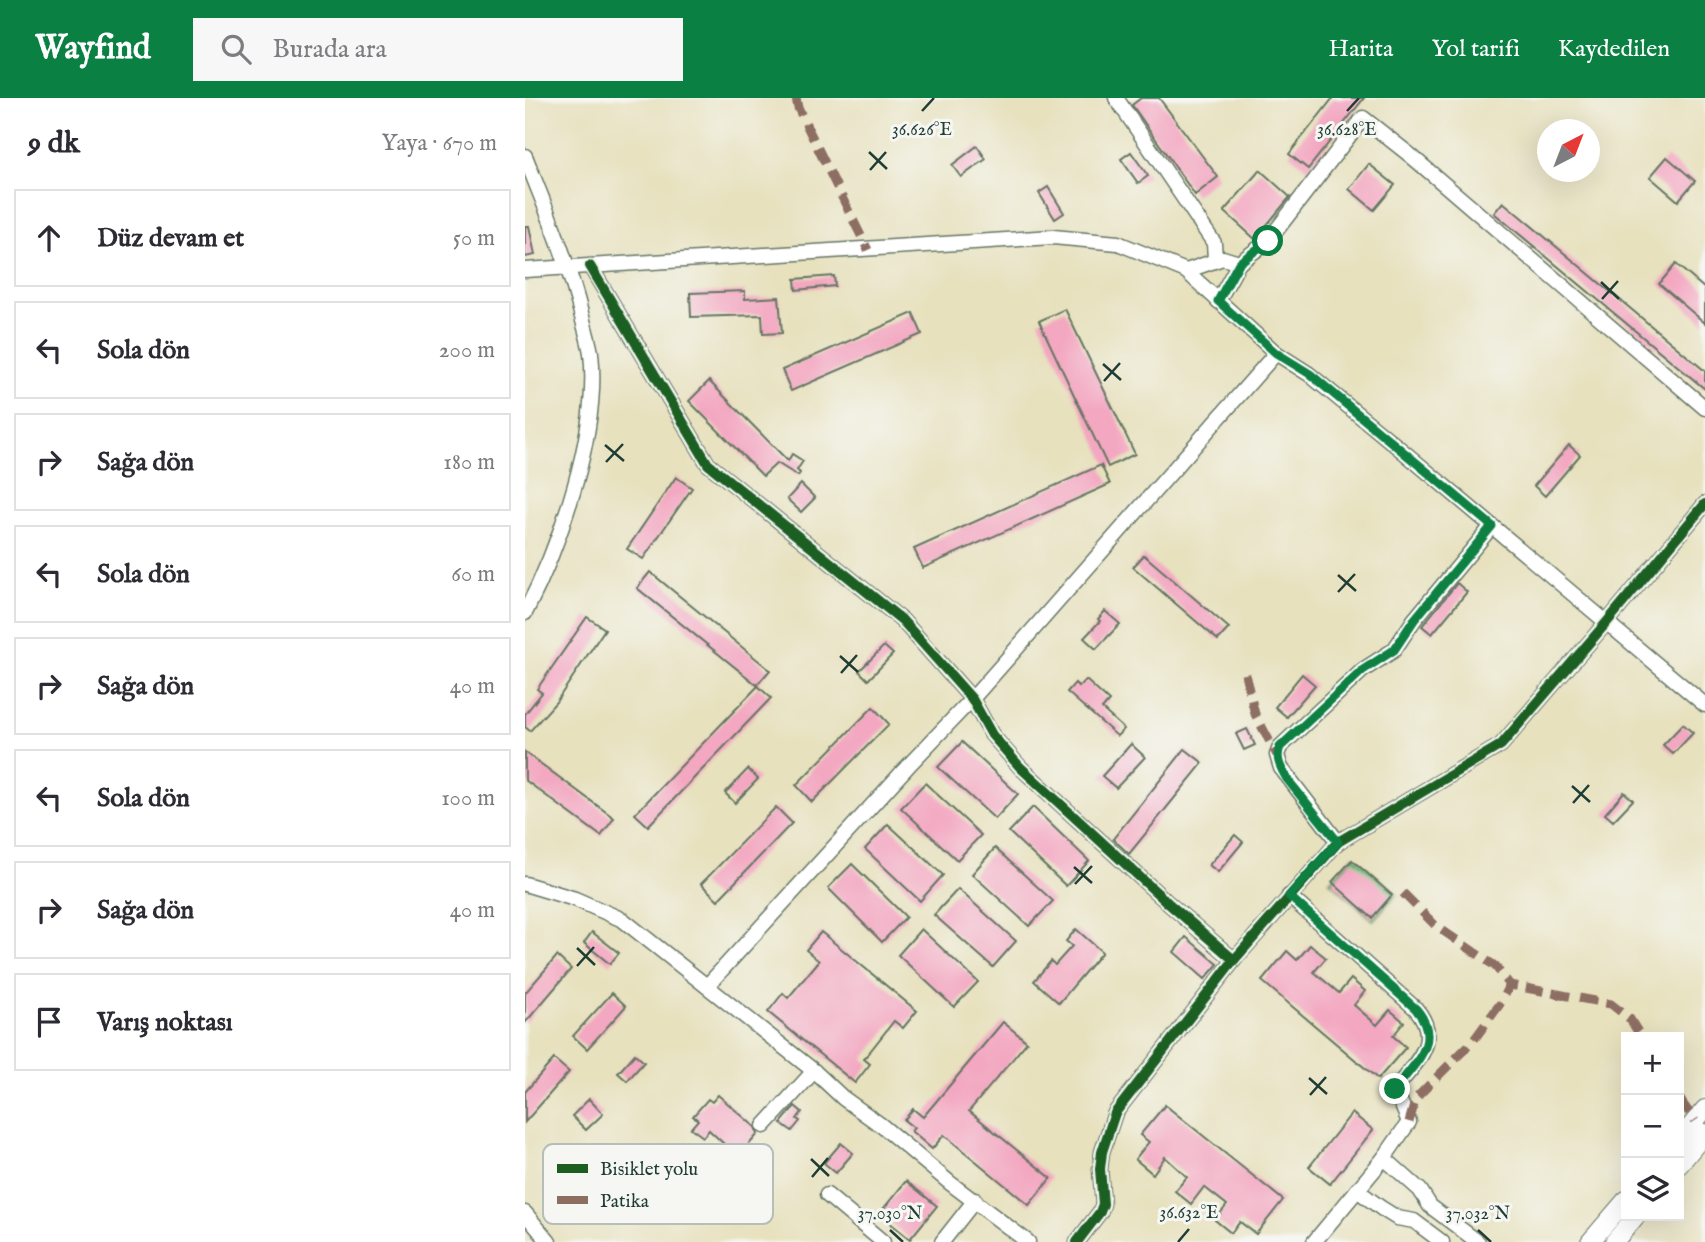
<!DOCTYPE html>
<html lang="tr">
<meta charset="utf-8">
<style>
body{margin:0;font-family:"IM FELL English",serif;background:#f7f7f7;color:#2b2b33}
.controls{position:absolute;right:21px;bottom:21px;display:grid;overflow:hidden;border-radius:0px;box-shadow:0 7px 28px #0002}
.controls button{width:63px;height:63px;display:grid;place-items:center;padding:0;border:0;border-bottom:2px solid #e1e1e2;background:#fff;color:#2b2b33;font:35px sans-serif}
.compass{position:absolute;left:1012px;top:21px;width:63px;height:63px;border-radius:50%;background:#fff;box-shadow:0 7px 28px #0002;rotate:42deg}
.stop{position:absolute;width:21px;height:21px;margin:-16px;border:5px solid #0b8043;border-radius:50%;background:#fff}
.stop.end{background:#0b8043;border-color:#fff;box-shadow:0 2px 7px #0008}
.list{margin:0;padding:0;list-style:none}
h2{display:flex;justify-content:space-between;align-items:center;height:91px;margin:0;padding:0 28px;font-size:30px}
h2 small{font-size:23px;font-weight:400;color:#7c7c81}
.list li{display:grid;grid-template-columns:46px 1fr auto;gap:21px;align-items:center;box-sizing:border-box;height:98px;margin:0 14px 14px;padding:0 14px;border:2px solid #e1e1e2;border-radius:0px}
.list b{display:block;font-size:26px;white-space:nowrap}
.list em{font-size:23px;font-style:normal;color:#7c7c81}
.icon{flex:none;width:38px;height:38px;fill:none;stroke:currentColor;stroke-width:2;stroke-linecap:round;stroke-linejoin:round}
.map{position:relative;flex:none;width:1180px;height:1144px;overflow:hidden}
header{display:flex;align-items:center;gap:42px;box-sizing:border-box;height:98px;padding:0 35px;background:#0b8043;color:#fff}
header strong{font-size:33px}
nav{display:flex;gap:38px;margin-inline-start:auto;font-size:24px}
.search{width:490px;height:63px;background:#f7f7f7;display:flex;align-items:center;gap:18px;box-sizing:border-box;padding:0 24px;border-radius:0px;color:#7c7c81;font-size:26px}
main{display:flex}
aside{flex:1;background:#fff}
.map>svg:first-child{display:block}
</style>
<header>
<strong>Wayfind</strong>
<div class="search"><svg class="icon" aria-label="search" viewBox="0 0 24 24"><circle cx="10" cy="10" r="6"/><path d="M15 15l6 6"/></svg>Burada ara</div>
<nav><a>Harita</a><a>Yol tarifi</a><a>Kaydedilen</a></nav>
</header>
<main>
<aside>
<h2>9 dk<small>Yaya · 670 m</small></h2>
<ul class="list">
<li><svg class="icon" aria-label="ahead" viewBox="0 0 24 24"><path d="M12 20V5M6 11l6-6 6 6"/></svg><div><b>Düz devam et</b></div><em>50 m</em></li>
<li><svg class="icon" aria-label="left" viewBox="0 0 24 24"><path d="M17 20v-9H6M10 6l-5 5 5 5"/></svg><div><b>Sola dön</b></div><em>200 m</em></li>
<li><svg class="icon" aria-label="right" viewBox="0 0 24 24"><path d="M7 20v-9h11M14 6l5 5-5 5"/></svg><div><b>Sağa dön</b></div><em>180 m</em></li>
<li><svg class="icon" aria-label="left" viewBox="0 0 24 24"><path d="M17 20v-9H6M10 6l-5 5 5 5"/></svg><div><b>Sola dön</b></div><em>60 m</em></li>
<li><svg class="icon" aria-label="right" viewBox="0 0 24 24"><path d="M7 20v-9h11M14 6l5 5-5 5"/></svg><div><b>Sağa dön</b></div><em>40 m</em></li>
<li><svg class="icon" aria-label="left" viewBox="0 0 24 24"><path d="M17 20v-9H6M10 6l-5 5 5 5"/></svg><div><b>Sola dön</b></div><em>100 m</em></li>
<li><svg class="icon" aria-label="right" viewBox="0 0 24 24"><path d="M7 20v-9h11M14 6l5 5-5 5"/></svg><div><b>Sağa dön</b></div><em>40 m</em></li>
<li><svg class="icon" aria-label="arrive" viewBox="0 0 24 24"><path d="M6 21V4h12l-3 4 3 4H6"/></svg><div><b>Varış noktası</b></div></li>
</ul>
</aside>
<div class="map">
<svg width="1180" height="1144" viewBox="0 0 1180 1144">
<rect width="100%" height="100%" fill="#f6f6f2"/>
<filter id="ink" filterUnits="userSpaceOnUse"><feTurbulence type="fractalNoise" baseFrequency=".0143" numOctaves="2"/><feDisplacementMap in="SourceGraphic" scale="14" xChannelSelector="R" yChannelSelector="G"/><feConvolveMatrix kernelMatrix="1 2 1 2 8 2 1 2 1" color-interpolation-filters="sRGB"/></filter>
<filter id="wash" filterUnits="userSpaceOnUse"><feTurbulence type="fractalNoise" baseFrequency=".00686" numOctaves="4" result="noise"/><feDisplacementMap in="SourceGraphic" scale="28" xChannelSelector="R" yChannelSelector="G"/><feGaussianBlur stdDeviation="1.57" result="paint"/><feColorMatrix in="noise" values="0 0 0 0 0 0 0 0 0 0 0 0 0 0 0 0 0 1.4 0 .05"/><feComposite in="paint" operator="in"/></filter>
<g filter="url(#wash)">
<rect width="100%" height="100%" fill="#e7e1be"/>
<path fill="#86d08c" stroke="#528660" stroke-width="2" d="M829,758L871,796L848,822L805,783Z"/>
<g id="blocks">
<g fill="#f3a7c1">
<path d="M616,0H634L693,79L670,97L607,7Z"/>
<path d="M808,0H839L783,71L764,56Z"/>
<path d="M452,48L461,61L436,79L427,67Z"/>
<path d="M606,54L623,78L613,85L596,61Z"/>
<path d="M1142,59L1170,83L1153,103L1125,79Z"/>
<path d="M844,66L870,87L849,112L824,91Z"/>
<path d="M735,72L765,99L730,141L699,113Z"/>
<path d="M523,89L539,115L530,121L514,95Z"/>
<path d="M978,104L1180,273V291L969,115Z"/>
<path d="M0,128H4L10,157L0,159Z"/>
<path d="M1151,166L1180,191V225L1134,186Z"/>
<path d="M309,178L310,188L271,192L270,181Z"/>
<path d="M220,193V201L254,199L257,235L238,236L237,217L166,219L165,195Z"/>
<path d="M540,211L610,356L583,369L514,223Z"/>
<path d="M388,215L397,236L266,293L257,272Z"/>
<path d="M184,283L263,363L267,356L278,363L272,372L275,375L273,378L252,365L238,378L164,303Z"/>
<path d="M1044,347L1055,357L1020,398L1009,388Z"/>
<path d="M576,367L585,386L398,470L389,451Z"/>
<path d="M151,379L167,390L118,461L102,451Z"/>
<path d="M276,386L290,400L276,414L262,401Z"/>
<path d="M619,457L704,530L693,542L608,469Z"/>
<path d="M125,474L245,572L232,587L112,490Z"/>
<path d="M932,485L942,494L907,536L897,528Z"/>
<path d="M580,513L595,526L571,551L559,540L575,523L573,521Z"/>
<path d="M62,519L80,531L31,604L5,633L0,629V616L17,595L12,591Z"/>
<path d="M359,548L368,556L343,582L334,573Z"/>
<path d="M777,576L790,587L762,619L750,609Z"/>
<path d="M561,582L584,603L577,611L599,631L592,638L542,594L550,585L554,589Z"/>
<path d="M233,588L246,600L123,728L110,716Z"/>
<path d="M348,609L364,626L287,704L271,687Z"/>
<path d="M1158,626L1168,635L1148,656L1138,647Z"/>
<path d="M722,631L730,647L719,652L711,636Z"/>
<path d="M437,644L493,696L470,721L413,669Z"/>
<path d="M606,646L620,659L591,690L577,678Z"/>
<path d="M660,651L678,665L604,756L588,741Z"/>
<path d="M0,654L89,720L76,738L0,682Z"/>
<path d="M223,671L233,681L210,705L200,695Z"/>
<path d="M400,685L456,737L432,762L376,710Z"/>
<path d="M1099,694L1108,702L1088,723L1080,716Z"/>
<path d="M251,709L267,725L193,802L176,786Z"/>
<path d="M508,709L564,763L541,788L484,734Z"/>
<path d="M363,726L418,777L395,803L340,751Z"/>
<path d="M710,737L718,744L693,774L684,767Z"/>
<path d="M470,750L528,803L504,828L447,776Z"/>
<path d="M827,762L867,797L847,820L807,784Z"/>
<path d="M327,766L381,819L357,844L303,790Z"/>
<path d="M433,791L491,843L468,869L409,817Z"/>
<path d="M396,831L453,884L429,909L373,857Z"/>
<path d="M551,831L577,854L534,905L509,883L526,863L530,867L547,848L541,843Z"/>
<path d="M67,834L94,855L85,866L59,845Z"/>
<path d="M296,834L392,913L378,930L369,923L339,961L345,966L330,985L243,914L258,895L263,900L294,863L281,852Z"/>
<path d="M661,839L693,866L680,881L649,854Z"/>
<path d="M785,847L801,860L789,874L814,895L826,881L840,893L829,907L852,927L865,912L879,924L868,938L881,949L853,981L737,883L762,853L772,862Z"/>
<path d="M32,858L46,871L0,925V895Z"/>
<path d="M87,895L101,908L62,951L48,938Z"/>
<path d="M478,924L502,944L444,1013L526,1080L504,1107L419,1037L407,1051L386,1033L389,1030L379,1022L388,1011L398,1019Z"/>
<path d="M110,956L119,964L102,983L93,975Z"/>
<path d="M29,961L44,974L0,1024V994Z"/>
<path d="M193,997L230,1029L233,1036L213,1059L184,1032L178,1039L166,1030L173,1022L168,1018L183,1001L187,1004Z"/>
<path d="M64,1001L78,1016L61,1032L47,1018Z"/>
<path d="M640,1007L758,1102L731,1136L715,1124L706,1135L690,1122L702,1107L679,1089L666,1106L650,1093L662,1079L640,1059L628,1076L610,1061L624,1044L615,1037Z"/>
<path d="M270,1008L277,1014L272,1021L275,1023L267,1033L256,1025Z"/>
<path d="M827,1015L848,1032L805,1086L784,1069Z"/>
<path d="M316,1045L328,1055L311,1075L299,1065Z"/>
<path d="M381,1083L412,1108L385,1141L354,1116Z"/>
</g>
</g>
</g>
<g filter="url(#ink)">
<use href="#blocks" fill-opacity="0" stroke="#657664" stroke-width="2"/>
<g fill="none" stroke-linecap="round" stroke-linejoin="round">
<defs>
<g id="minor">
<path d="M591,0L689,145L690,161"/>
<path d="M0,58C21,111 43,163 57,219C60,230 64,243 66,255C75,333 35,447 0,515"/>
<path d="M65,168L183,366L377,522L447,601L467,637L495,669L643,805L709,862"/>
<path d="M0,172L528,139L593,145L661,173L698,160L714,165"/>
<path d="M661,173L751,255L784,276L880,355L1180,607"/>
<path d="M693,203L714,165L743,143L838,20L885,57L1180,310"/>
<path d="M813,744L756,670L752,657L755,649L838,572L869,552L889,522L967,428"/>
<path d="M0,786L50,801L98,822L289,973L318,1000L357,1028L425,1085L503,1144"/>
<path d="M764,798L891,911C918,943 890,965 870,991L884,1024L859,1060L789,1144"/>
<path d="M182,888L383,668L447,601L751,255"/>
<path d="M239,1028L289,973"/>
<path d="M859,1060L895,1092L905,1108L953,1144"/>
<path d="M832,1092L856,1110L872,1120L889,1123L917,1144"/>
<path d="M302,1097L358,1144"/>
<path d="M0,1115L24,1144"/>
<path d="M417,1144L450,1102"/>
<path d="M552,1144L575,1114L578,1106L575,1071L577,1054L590,1015L709,862L813,744L976,647L1082,524L1180,406"/>
</g>
<g id="major">
<path d="M1154,1042L1180,1011"/>
<path d="M1154,1067L1180,1035"/>
<path d="M1065,1144L1101,1102"/>
<path d="M1089,1144L1111,1118"/>
</g>
</defs>
<use href="#minor" stroke="#657664" stroke-width="17"/>
<use href="#major" stroke="#657664" stroke-width="20"/>
<use href="#minor" stroke="#fff" stroke-width="14"/>
<use href="#major" stroke="#fff" stroke-width="18"/>
<g stroke="#8d6e63" stroke-width="9" stroke-dasharray="18 9" stroke-linecap="butt">
<path d="M271,0L273,10L343,152"/>
<path d="M720,576L730,616L752,657"/>
<path d="M878,795L911,828L970,868L985,887"/>
<path d="M1154,1000L1170,1023"/>
<path d="M884,1024L891,1000L948,943L975,906L985,887L1086,906L1105,921L1116,939"/>
</g>
<defs>
<g id="cycleway">
<path d="M65,168L183,366L377,522L447,601L467,637L495,669L643,805L709,862"/>
<path d="M552,1144L575,1114L578,1106L575,1071L577,1054L590,1015L709,862L813,744L976,647L1082,524L1180,406"/>
</g>
</defs>
<use href="#cycleway" stroke="#f6f6f2" stroke-width="15"/>
<use href="#cycleway" stroke="#1b5e20" stroke-width="10"/>
</g>
</g>
<g fill="none" stroke-linecap="round" stroke-linejoin="round" filter="url(#ink)">
<path stroke="#0b8043" stroke-width="9" d="M743,143L714,165L693,203L751,255L785,276L967,428L889,522L869,552L838,572L755,649C750,661 756,670 762,681L813,744L764,798L891,911C918,943 890,965 870,991"/>
</g>
<path fill="none" stroke="#1f3d34" stroke-width="2.5" d="M397,13L409,0M822,13L834,0M344,54L362,71M345,72L361,54M1076,184L1094,201M1077,201L1093,183M578,266L596,282M579,283L595,265M80,347L99,363M81,364L98,346M813,477L831,493M813,494L830,476M315,558L333,574M316,575L332,557M1047,688L1065,704M1048,705L1064,687M549,769L567,785M550,786L567,768M52,850L70,867M52,868L69,849M784,980L802,996M785,997L801,979M286,1061L304,1078M287,1079L303,1060M365,1132L378,1144M953,1132L966,1144M653,1144L664,1131"/>
<rect x="18" y="1046" width="230" height="80" rx="10" fill="#f6f6f2" stroke="#b6beb9" stroke-width="2"/>
<rect x="32" y="1066" width="31" height="9" fill="#1b5e20"/>
<rect x="32" y="1098" width="31" height="8" fill="#8d6e63"/>
<g font-size="19" fill="#1f3d34">
<text x="75" y="1077">Bisiklet yolu</text>
<text x="75" y="1109">Patika</text>
</g>
<g font-size="18" text-anchor="middle" fill="#1f3d34" stroke="#f6f6f2" stroke-width="6" stroke-linejoin="round" paint-order="stroke">
<text x="397" y="37">36.626°E</text>
<text x="822" y="37">36.628°E</text>
<text x="664" y="1120">36.632°E</text>
<text x="365" y="1121">37.030°N</text>
<text x="953" y="1121">37.032°N</text>
</g>
</svg>
<div class="controls">
<button>+</button>
<button>−</button>
<button><svg class="icon" aria-label="layers" viewBox="0 0 24 24"><path d="M12 4l9 5-9 5-9-5zM3 14l9 5 9-5"/></svg></button>
</div>
<svg class="compass" viewBox="-18 -18 36 36"><path d="M0-13l5 13h-10z" fill="#e53935"/><path d="M0 13l5-13h-10z" fill="#7c7c81"/></svg>
<div class="stop" style="left:743px;top:143px"></div>
<div class="stop end" style="left:870px;top:991px"></div>
</div>
</main>
